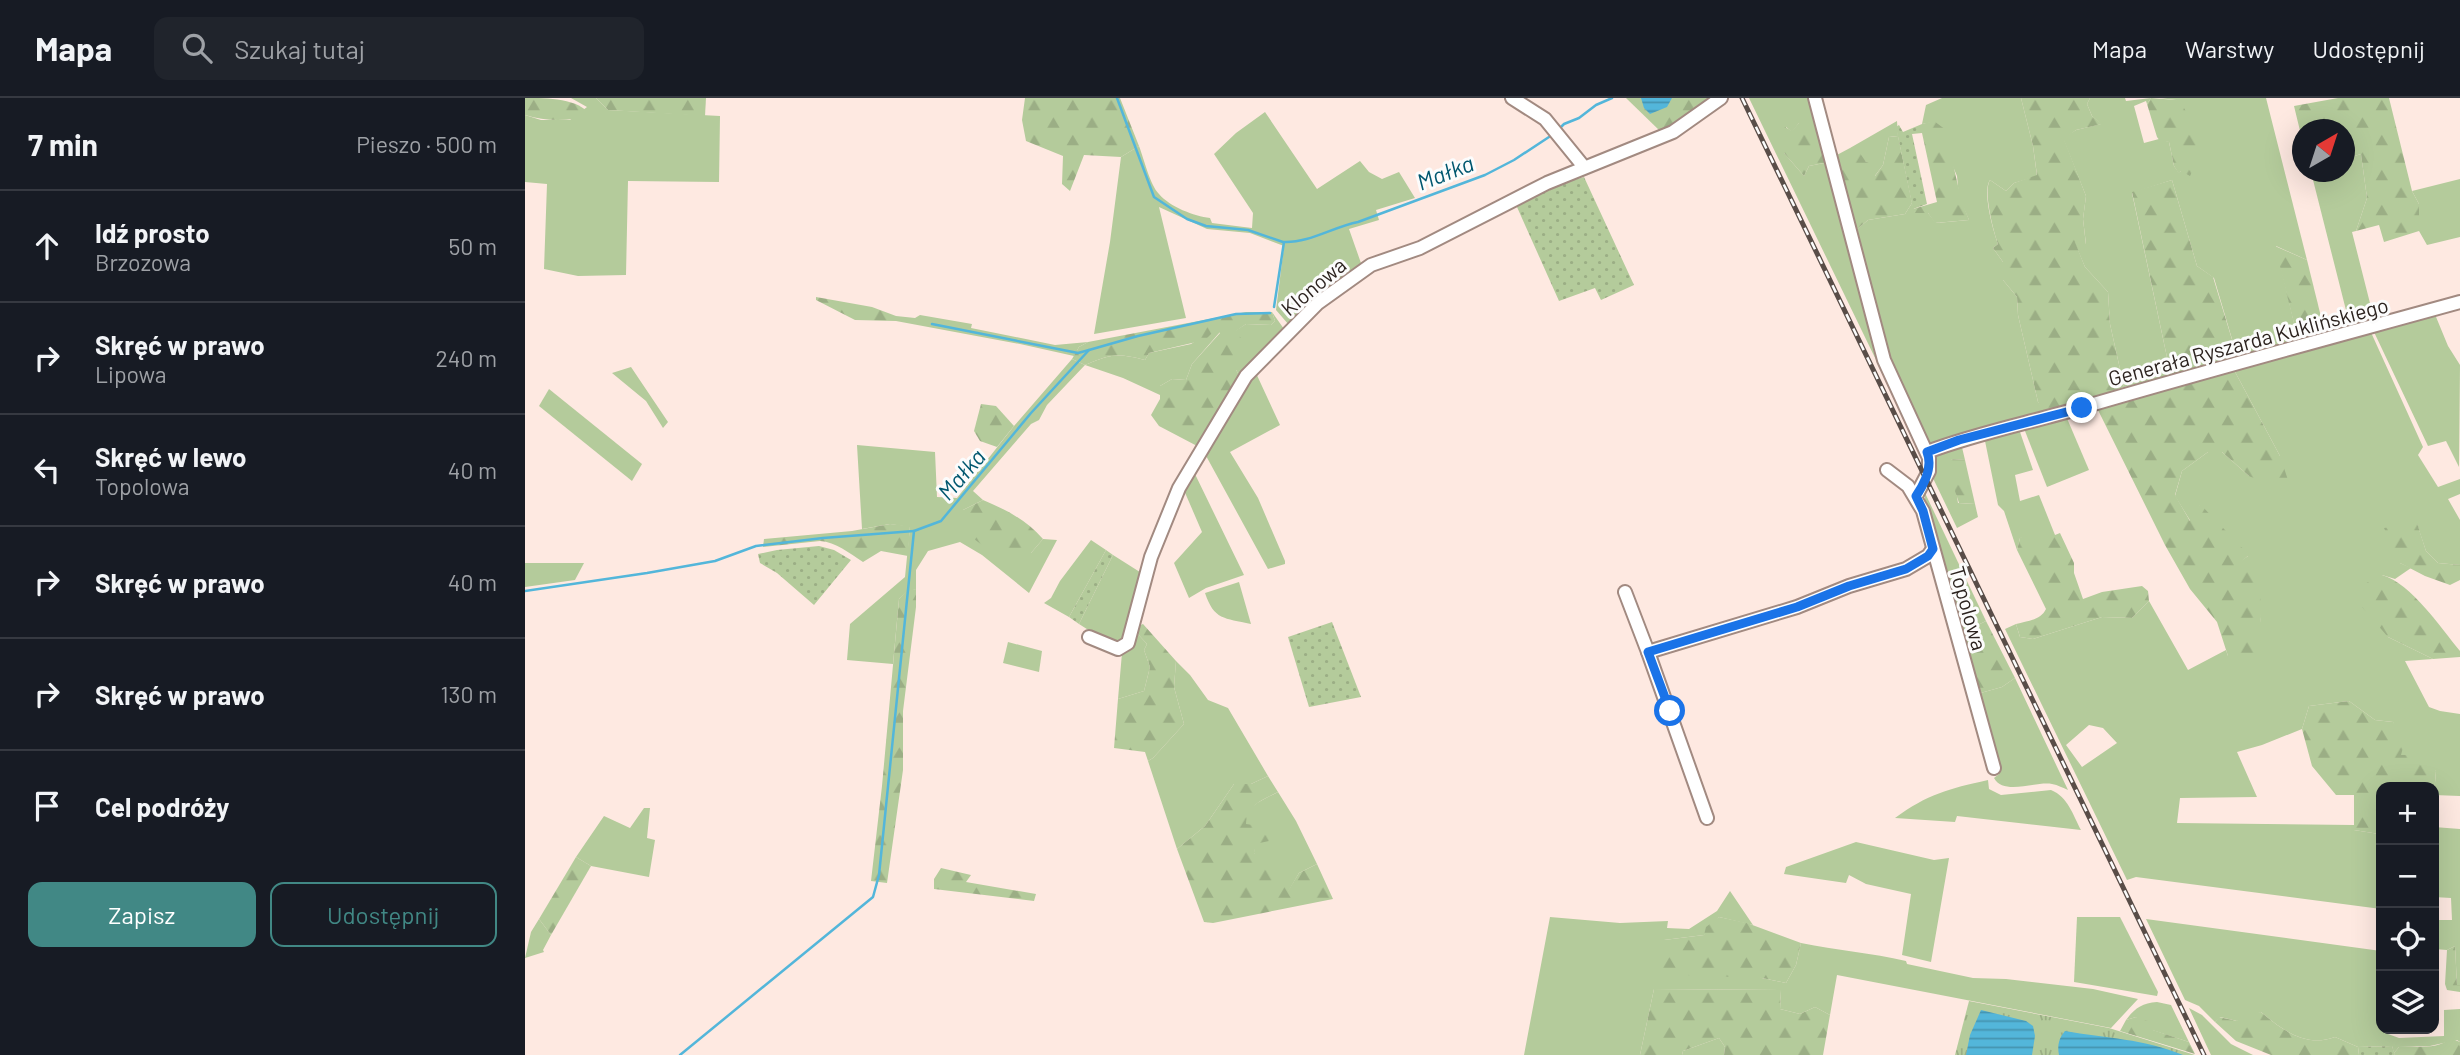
<!DOCTYPE html>
<html lang="pl">
<meta charset="utf-8">
<style>
body{margin:0;font-family:Barlow,sans-serif;background:#20242c;color:#f1f3f6}
.controls{position:absolute;right:21px;bottom:21px;display:grid;overflow:hidden;border-radius:14px;box-shadow:0 7px 28px #0002}
.controls button{width:63px;height:63px;display:grid;place-items:center;padding:0;border:0;border-bottom:2px solid #363941;background:#171b24;color:#f1f3f6;font:35px sans-serif}
.compass{position:absolute;left:1767px;top:21px;width:63px;height:63px;border-radius:50%;background:#171b24;box-shadow:0 7px 28px #0002;rotate:39deg}
.stop{position:absolute;width:21px;height:21px;margin:-16px;border:5px solid #1a73e8;border-radius:50%;background:#fff}
.stop.end{background:#1a73e8;border-color:#fff;box-shadow:0 2px 7px #0008}
.list{margin:0;padding:0;list-style:none}
h2{display:flex;justify-content:space-between;align-items:center;height:91px;margin:0;padding:0 28px;font-size:30px}
h2 small{font-size:23px;font-weight:400;color:#9ea1a6}
.list li{display:grid;grid-template-columns:46px 1fr auto;gap:21px;align-items:center;box-sizing:border-box;height:112px;padding:0 28px;border-top:2px solid #363941}
.list b{display:block;font-size:26px;white-space:nowrap}
.list p{margin:0;font-size:23px;white-space:nowrap;color:#9ea1a6}
.list em{font-size:23px;font-style:normal;color:#9ea1a6}
.actions{display:flex;gap:14px;padding:21px 28px}
.actions a{flex:1;padding:16px 0;border:2px solid #418885;border-radius:14px;text-align:center;font-size:24px;color:#418885}
.actions .main{background:#418885;color:#fff}
.icon{flex:none;width:38px;height:38px;fill:none;stroke:currentColor;stroke-width:2;stroke-linecap:round;stroke-linejoin:round}
.map{position:relative;flex:none;width:1935px;height:957px;overflow:hidden}
header{display:flex;align-items:center;gap:42px;box-sizing:border-box;height:98px;padding:0 35px;background:#171b24;border-bottom:2px solid #363941}
header strong{font-size:33px}
nav{display:flex;gap:38px;margin-inline-start:auto;font-size:24px}
.search{width:490px;height:63px;background:#20242c;display:flex;align-items:center;gap:18px;box-sizing:border-box;padding:0 24px;border-radius:14px;color:#9ea1a6;font-size:26px}
main{display:flex}
aside{flex:1;background:#171b24}
.map>svg:first-child{display:block}
</style>
<header>
<strong>Mapa</strong>
<div class="search"><svg class="icon" aria-label="search" viewBox="0 0 24 24"><circle cx="10" cy="10" r="6"/><path d="M15 15l6 6"/></svg>Szukaj tutaj</div>
<nav><a>Mapa</a><a>Warstwy</a><a>Udostępnij</a></nav>
</header>
<main>
<aside>
<h2>7 min<small>Pieszo · 500 m</small></h2>
<ul class="list">
<li><svg class="icon" aria-label="ahead" viewBox="0 0 24 24"><path d="M12 20V5M6 11l6-6 6 6"/></svg><div><b>Idź prosto</b><p>Brzozowa</p></div><em>50 m</em></li>
<li><svg class="icon" aria-label="right" viewBox="0 0 24 24"><path d="M7 20v-9h11M14 6l5 5-5 5"/></svg><div><b>Skręć w prawo</b><p>Lipowa</p></div><em>240 m</em></li>
<li><svg class="icon" aria-label="left" viewBox="0 0 24 24"><path d="M17 20v-9H6M10 6l-5 5 5 5"/></svg><div><b>Skręć w lewo</b><p>Topolowa</p></div><em>40 m</em></li>
<li><svg class="icon" aria-label="right" viewBox="0 0 24 24"><path d="M7 20v-9h11M14 6l5 5-5 5"/></svg><div><b>Skręć w prawo</b></div><em>40 m</em></li>
<li><svg class="icon" aria-label="right" viewBox="0 0 24 24"><path d="M7 20v-9h11M14 6l5 5-5 5"/></svg><div><b>Skręć w prawo</b></div><em>130 m</em></li>
<li><svg class="icon" aria-label="arrive" viewBox="0 0 24 24"><path d="M6 21V4h12l-3 4 3 4H6"/></svg><div><b>Cel podróży</b></div></li>
</ul>
<div class="actions"><a class="main">Zapisz</a><a>Udostępnij</a></div>
</aside>
<div class="map">
<svg width="1935" height="957" viewBox="0 0 1935 957">
<defs>
<pattern id="forest-firs" width="22" height="20" patternUnits="userSpaceOnUse" patternTransform="scale(1.75)"><rect width="22" height="20" fill="#b4cb9b"/><path d="M5 1l3.5 6h-7zM16 11l3.5 6h-7z" fill="#9bae85"/></pattern>
<pattern id="park-tufts" width="24" height="20" patternUnits="userSpaceOnUse" patternTransform="scale(1.75)"><rect width="24" height="20" fill="#b4cb9b"/><path d="M3 7l-1-3M5 7V3M7 7l1-3M15 17l-1-3M17 17v-4M19 17l1-3" fill="none" stroke="#9bae85"/></pattern>
<pattern id="garden-dots" width="8" height="8" patternUnits="userSpaceOnUse" patternTransform="scale(1.75)"><rect width="8" height="8" fill="#b4cb9b"/><path d="M2 2h.1M6 6h.1" fill="none" stroke="#9bae85" stroke-width="1.8" stroke-linecap="round"/></pattern>
<pattern id="water-rules" width="6" height="5" patternUnits="userSpaceOnUse" patternTransform="scale(1.75)"><rect width="6" height="5" fill="#53b6da"/><path d="M0 2.5h6" fill="none" stroke="#4594b0"/></pattern>
</defs>
<rect width="100%" height="100%" fill="#fee9e1"/>
<g fill="#b4cb9b" fill-rule="evenodd">
<path d="M46,0H71L83,12L195,18L194,84L103,83L101,177L53,178L19,171L22,86L0,84V17L16,22H45L62,9Z"/>
<path d="M1224,0H1288L1293,23L1274,25L1267,34L1261,29L1259,55L1279,78L1284,68L1304,64L1325,148L1401,365Z"/>
<path d="M1417,0H1496L1508,48L1512,78L1489,85L1481,93L1465,82C1457,93 1468,132 1473,146L1468,150L1478,164V182L1492,199L1493,217L1513,304L1522,315L1403,347L1367,273L1330,133L1343,122L1380,116L1387,105L1390,114L1403,115L1411,125L1444,122L1434,99L1432,78L1409,24L1397,26L1401,7Z"/>
<path d="M1565,0H1600L1601,3L1626,0L1622,6L1621,3L1609,8L1619,45L1634,41L1644,44L1649,68L1654,75L1656,73L1651,2L1634,0H1741L1782,162L1751,148L1773,242L1712,258L1689,180L1672,168L1647,82L1607,95L1643,264L1649,276L1599,289L1585,226L1583,194L1560,169L1549,143L1561,146L1558,121L1561,98L1538,40L1551,32L1576,26L1567,18L1562,6Z"/>
<path d="M740,14L792,91L835,63L844,74L857,81L874,74L890,100L851,112L854,122L824,131L837,168L764,227L751,212L759,148L725,135L682,131L634,109L661,220L569,236L585,144L596,59L614,48C619,61 625,87 634,96C645,109 669,118 685,120L687,125L727,130L728,115L689,56L711,35Z"/>
<path d="M1372,23L1373,38L1364,39L1358,67L1349,79L1341,64L1325,50Z"/>
<path d="M1836,56L1842,100L1831,133L1827,134L1849,221L1825,228L1786,74H1820V61Z"/>
<path d="M1935,81V139L1902,147L1894,133V106L1887,93Z"/>
<path d="M747,214L759,231L715,278L711,272L710,233L721,226L746,227L750,223Z"/>
<path d="M1909,214L1923,248L1935,267L1934,369L1921,343L1903,348L1849,234L1852,229Z"/>
<path d="M395,217L447,226L446,230L530,247L563,244L554,249L549,258L495,246L371,223V218L390,220Z"/>
<path d="M691,230L695,234L667,266L661,282L647,281L635,288V297L598,280L560,267L522,307L514,322L506,326L448,393L458,402L438,412L506,455L518,441L532,442L504,495L457,457L435,444L403,453L391,472V492L385,491L374,501L368,566L322,562L325,526L380,479L385,429L365,426L337,431L332,347L410,354L412,399L432,400L489,328L547,261L560,267C586,256 593,255 620,262L624,255L666,246Z"/>
<path d="M1844,230L1898,349L1893,357L1913,389L1935,381V396L1923,401L1935,422V467L1913,465L1901,453L1892,426L1875,465L1886,470L1870,481L1857,477L1863,539L1908,561L1880,563L1904,609L1915,613L1935,616V698L1909,697L1911,673L1876,657L1868,624L1850,622L1824,603L1784,608L1777,631L1737,647L1712,654L1732,699L1655,700L1652,725L1829,727V732L1854,736L1856,811L1611,779L1602,782L1480,531L1491,526L1495,539L1508,541L1577,519L1607,520L1624,503L1663,572L1701,552L1703,558L1732,542L1736,519L1716,463L1723,458L1675,407L1666,424L1650,398L1657,373L1683,354H1697L1724,378L1755,358L1708,270ZM1564,627L1578,630L1592,645L1557,669L1541,647Z"/>
<path d="M106,269L143,324L138,330L121,303L87,275Z"/>
<path d="M730,273L755,327L705,354L733,400L760,463V466L743,471L680,356Z"/>
<path d="M24,291L117,366L107,383L14,308Z"/>
<path d="M1541,318L1564,372L1522,389L1498,328Z"/>
<path d="M1490,330L1495,334L1508,372L1490,377L1495,403L1514,397L1530,437L1495,440L1492,452L1479,413L1473,407L1459,338Z"/>
<path d="M1436,345L1440,362L1426,361L1433,405L1450,406L1453,419L1432,430L1406,376L1408,355Z"/>
<path d="M669,374L719,477L681,490L664,500L649,465L677,434L658,390Z"/>
<path d="M1400,395L1461,523L1434,536L1400,411Z"/>
<path d="M566,442L581,452L544,519L519,505L526,500L535,483Z"/>
<path d="M588,457L618,476L598,546L564,537L565,533L554,526Z"/>
<path d="M0,465H59L50,482L0,489Z"/>
<path d="M714,484L726,526C699,520 689,522 680,495Z"/>
<path d="M611,534L622,546L619,552L625,569L619,593L593,601L597,555Z"/>
<path d="M483,544L517,553L514,574L478,565Z"/>
<path d="M651,563L665,577L683,602L703,610L743,678L726,686H709L680,728L652,751L623,663L628,660L659,626L649,589Z"/>
<path d="M1490,580L1543,692C1538,690 1533,687 1527,686C1510,683 1479,698 1469,680L1474,676L1452,596L1477,589Z"/>
<path d="M1463,682L1464,691L1476,697L1526,692C1543,699 1548,717 1556,732L1432,718L1430,724L1370,720C1403,696 1423,691 1463,682Z"/>
<path d="M753,694L771,723L792,766L774,775L763,794L729,755C730,743 725,739 721,728C716,709 740,701 753,694Z"/>
<path d="M119,710H125L122,740L130,742L124,779L66,768L51,759L79,718L105,730Z"/>
<path d="M1909,729L1935,731V887H1932L1930,848L1922,852L1909,851V822H1927L1926,800L1909,799Z"/>
<path d="M1331,744L1409,762L1424,760L1406,864L1377,857L1386,796L1341,786L1324,777L1321,785L1259,776L1261,769Z"/>
<path d="M1205,793L1228,827L1194,819L1179,837L1139,842L1237,880L1261,885L1271,867L1276,845C1311,852 1347,855 1381,863L1382,866L1448,880L1481,881L1568,891L1613,901L1586,930L1312,877L1305,917L1290,909L1275,916L1255,911L1256,892L1129,891L1115,957H999L1025,819L1095,825L1143,823L1142,830L1164,831L1192,813Z"/>
<path d="M1552,819H1595L1633,894L1632,898L1549,884Z"/>
<path d="M14,821L26,837L18,852L19,854L0,860L6,834Z"/>
<path d="M1621,821L1856,853V931H1863V936L1874,940L1919,938V912L1935,911V944L1932,942L1905,948L1874,949L1869,955L1867,948L1833,949L1810,939C1781,950 1757,932 1736,914L1712,923L1695,919L1690,924L1674,908L1660,902Z"/>
<path d="M1632,904L1646,907L1664,944L1627,932L1611,919L1601,922C1610,910 1617,905 1632,904Z"/>
<path d="M1664,910L1677,917L1706,946L1728,957H1686Z"/>
<path d="M1194,940L1200,949L1199,957H1157L1158,953Z"/>
</g>
<g fill="url(#forest-firs)">
<path d="M0,0C23,0 54,0 66,18C43,23 22,24 0,17Z"/>
<path d="M71,0H181L180,18L83,12Z"/>
<path d="M500,0H595L614,48L596,59L559,57L545,93L537,86L538,58L501,43L497,22Z"/>
<path d="M1101,0H1188L1136,34Z"/>
<path d="M1496,0H1565L1562,6L1567,18L1577,26L1551,32L1539,41L1561,98L1558,121L1561,147L1550,144L1560,169L1583,194L1585,226L1599,289L1522,315L1518,313L1513,304L1493,217L1492,199L1478,182V164L1468,150L1473,146C1468,132 1458,93 1465,82L1481,93L1489,85L1512,77L1508,48Z"/>
<path d="M1626,0L1651,2L1657,6L1668,27L1674,59L1665,78L1656,73L1654,76L1649,68L1644,44L1635,43L1632,39L1622,6Z"/>
<path d="M1813,0H1864L1887,93L1894,106V133L1859,144L1854,127L1831,133L1842,100L1836,56L1820,61V32H1778L1777,41L1769,8Z"/>
<path d="M1283,18L1291,24L1304,64L1284,68L1279,78L1259,55L1254,43L1260,29L1267,33L1279,19Z"/>
<path d="M1409,23L1421,32C1428,62 1432,93 1444,122L1410,125L1403,115H1390L1388,111L1412,104L1397,35V26Z"/>
<path d="M1373,38L1387,105L1380,116L1343,122L1330,133L1310,58L1325,50L1332,51L1341,64L1347,65L1350,78L1358,67L1364,39Z"/>
<path d="M1647,82L1672,168L1688,179L1712,258L1649,276L1643,264L1607,94Z"/>
<path d="M1750,148L1782,162L1800,235L1773,242Z"/>
<path d="M291,199L347,209L371,218V223L330,222L291,202Z"/>
<path d="M721,214H747L750,223L746,227L721,226L711,233L722,249L711,272L715,278L674,349L634,328L626,317L635,301V288L647,281L661,282L667,266L695,235L691,231L680,242L624,255L620,262C593,255 586,256 560,267L547,261L554,249L563,244Z"/>
<path d="M1708,270L1755,358L1764,385L1745,388L1724,378L1697,354H1683L1657,373L1650,397L1665,423L1675,406L1724,457L1717,463L1735,486L1736,519L1733,553L1717,563L1703,558L1692,524L1665,491L1640,447L1571,308Z"/>
<path d="M456,306L471,308L489,328L472,349L455,343L449,333Z"/>
<path d="M1425,361L1440,362L1450,406L1434,405L1422,369Z"/>
<path d="M458,402C482,412 501,422 518,441L506,455L502,465C486,467 446,444 439,429C436,424 437,418 438,412Z"/>
<path d="M1892,425L1901,453L1913,465L1935,467V482L1925,487L1900,478L1875,465L1859,430Z"/>
<path d="M365,426L385,428L383,458L356,453L338,464C324,455 311,444 295,443L238,449L239,441L327,433Z"/>
<path d="M1510,433L1530,437L1535,435L1549,465V475L1558,501L1577,494L1617,488L1623,493L1624,503L1607,520L1577,519L1508,541L1495,539L1491,526C1502,523 1516,522 1521,511L1492,452L1495,440Z"/>
<path d="M1857,477C1887,486 1915,529 1935,553V559L1908,561L1863,539L1824,494Z"/>
<path d="M385,490L391,492V509L378,613V672L362,785L346,783L357,688L374,501Z"/>
<path d="M1461,523L1490,580L1477,589L1452,596L1434,536Z"/>
<path d="M618,526L651,563L649,589L659,626L628,660L623,663L620,654L589,650L593,601L619,593L625,569L619,552L622,546L611,534L613,528Z"/>
<path d="M1824,603L1850,622L1868,624L1880,642L1876,657H1898L1911,673L1909,697V689H1856V748L1854,736L1829,732V697H1811L1787,668L1777,631L1784,608Z"/>
<path d="M743,678L753,694C737,702 722,707 721,726L742,729L744,743L730,746L729,755L749,764L763,793L774,775L792,766L808,801L688,825L679,824L652,751L680,728L709,686H726Z"/>
<path d="M51,759L66,768L26,837L14,821Z"/>
<path d="M416,770L446,777L441,784L511,796L509,803L409,791V781Z"/>
<path d="M1194,819L1222,825L1276,845L1271,867L1261,885L1237,880L1132,876L1139,842L1179,837L1181,829Z"/>
<path d="M1930,848L1932,887H1935V894L1922,892L1920,886L1922,852Z"/>
<path d="M1129,891L1256,892L1255,911L1275,916L1290,909L1305,917L1298,957H1199L1200,949L1194,940L1158,953L1157,957H1115Z"/>
<path d="M1736,914C1757,932 1781,950 1810,939L1833,949L1834,957H1746L1711,943L1690,924L1694,919L1712,923L1716,916Z"/>
<path d="M1611,919L1623,923L1628,932L1664,944L1670,956L1595,933L1601,922Z"/>
<path d="M1925,940L1935,944V957H1870L1869,955L1874,949C1889,948 1915,952 1925,940Z"/>
</g>
<path fill="url(#park-tufts)" d="M1444,903L1584,930L1670,957H1430Z"/>
<g fill="url(#garden-dots)">
<path d="M1397,26V35L1387,36L1402,106L1388,111L1371,29L1374,27L1378,34Z"/>
<path d="M1059,79L1109,187L1076,202L1070,190L1034,203L992,109C1004,90 1039,85 1059,79Z"/>
<path d="M294,448L309,452L326,462L289,507L252,475L235,465L233,456L252,452Z"/>
<path d="M581,452L588,457L554,526L544,519Z"/>
<path d="M807,524L836,599L784,609L763,539Z"/>
<path d="M1867,948L1870,957H1834L1833,949Z"/>
</g>
<g fill="url(#water-rules)">
<path d="M1116,0H1147L1142,9L1125,16L1119,10Z"/>
<path d="M1456,912L1501,923L1508,928L1510,938L1507,957H1441L1445,937Z"/>
<path d="M1540,933C1580,940 1620,941 1658,957H1534C1532,947 1534,940 1540,933Z"/>
</g>
<g fill="none" stroke-linecap="round" stroke-linejoin="round">
<g stroke="#53b6da" stroke-width="2.5">
<path d="M592,0L629,99L662,121L681,128L723,132L758,144"/>
<path d="M1034,31L1039,26L1054,20L1071,7L1087,0"/>
<path d="M749,209L759,144C784,145 808,129 833,124L960,77L989,62L1027,37"/>
<path d="M407,226L543,253L553,255L564,252"/>
<path d="M0,493L122,475L190,463L231,448L298,440L389,433"/>
<path d="M155,957L348,799L354,777L389,433L416,423L506,315L564,252L613,238L711,216L745,215"/>
</g>
<defs>
<g id="minor">
<path d="M987,0L1020,21L1059,69"/>
<path d="M1290,0L1359,262L1404,360V373L1391,398"/>
<path d="M1402,354C1452,335 1504,325 1555,310C1681,273 1808,239 1935,204"/>
<path d="M1362,372L1383,388L1398,413L1469,670"/>
<path d="M1100,494L1123,554L1182,720"/>
<path d="M564,539L593,551L603,545L626,459L654,390L721,278L793,205L846,167L895,150L1022,85L1148,34L1196,0"/>
<path d="M1123,554L1272,509L1324,488L1381,471L1403,458L1408,451"/>
</g>
</defs>
<use href="#minor" stroke="#a28a81" stroke-width="16"/>
<use href="#minor" stroke="#fff" stroke-width="12"/>
<defs>
<path id="rail" d="M1217,0L1679,957"/>
</defs>
<use href="#rail" stroke="#594d48" stroke-width="5"/>
<use href="#rail" stroke="#fcfcfc" stroke-width="2.5" stroke-dasharray="8" stroke-linecap="butt"/>
</g>
<g fill="none" stroke-linecap="round" stroke-linejoin="round">
<path stroke="#1a73e8" stroke-width="9" d="M1145,613L1123,554L1272,509L1324,488L1381,471L1403,458L1408,451L1398,413L1391,398C1400,385 1408,369 1402,354L1434,342L1557,310"/>
</g>
<g text-anchor="middle" dominant-baseline="central" stroke-width="6" stroke-linejoin="round" paint-order="stroke">
<g font-size="21" fill="#2c231f" stroke="#fcfcfc">
<text transform="translate(788 188) rotate(-40)">Klonowa</text>
<text transform="translate(1723 243) rotate(-15)">Generała Ryszarda Kuklińskiego</text>
<text transform="translate(1444 510) rotate(74)">Topolowa</text>
</g>
<g font-size="23" font-style="italic" fill="#00576f" stroke="#fcfcfc">
<text transform="translate(920 74) rotate(-21)">Małka</text>
<text transform="translate(436 376) rotate(-49)">Małka</text>
</g>
</g>
</svg>
<div class="controls">
<button>+</button>
<button>−</button>
<button><svg class="icon" aria-label="locate" viewBox="0 0 24 24"><circle cx="12" cy="12" r="6"/><path d="M12 2v4M12 18v4M2 12h4M18 12h4"/></svg></button>
<button><svg class="icon" aria-label="layers" viewBox="0 0 24 24"><path d="M12 4l9 5-9 5-9-5zM3 14l9 5 9-5"/></svg></button>
</div>
<svg class="compass" viewBox="-18 -18 36 36"><path d="M0-13l5 13h-10z" fill="#e53935"/><path d="M0 13l5-13h-10z" fill="#9ea1a6"/></svg>
<div class="stop" style="left:1145px;top:613px"></div>
<div class="stop end" style="left:1557px;top:310px"></div>
</div>
</main>
